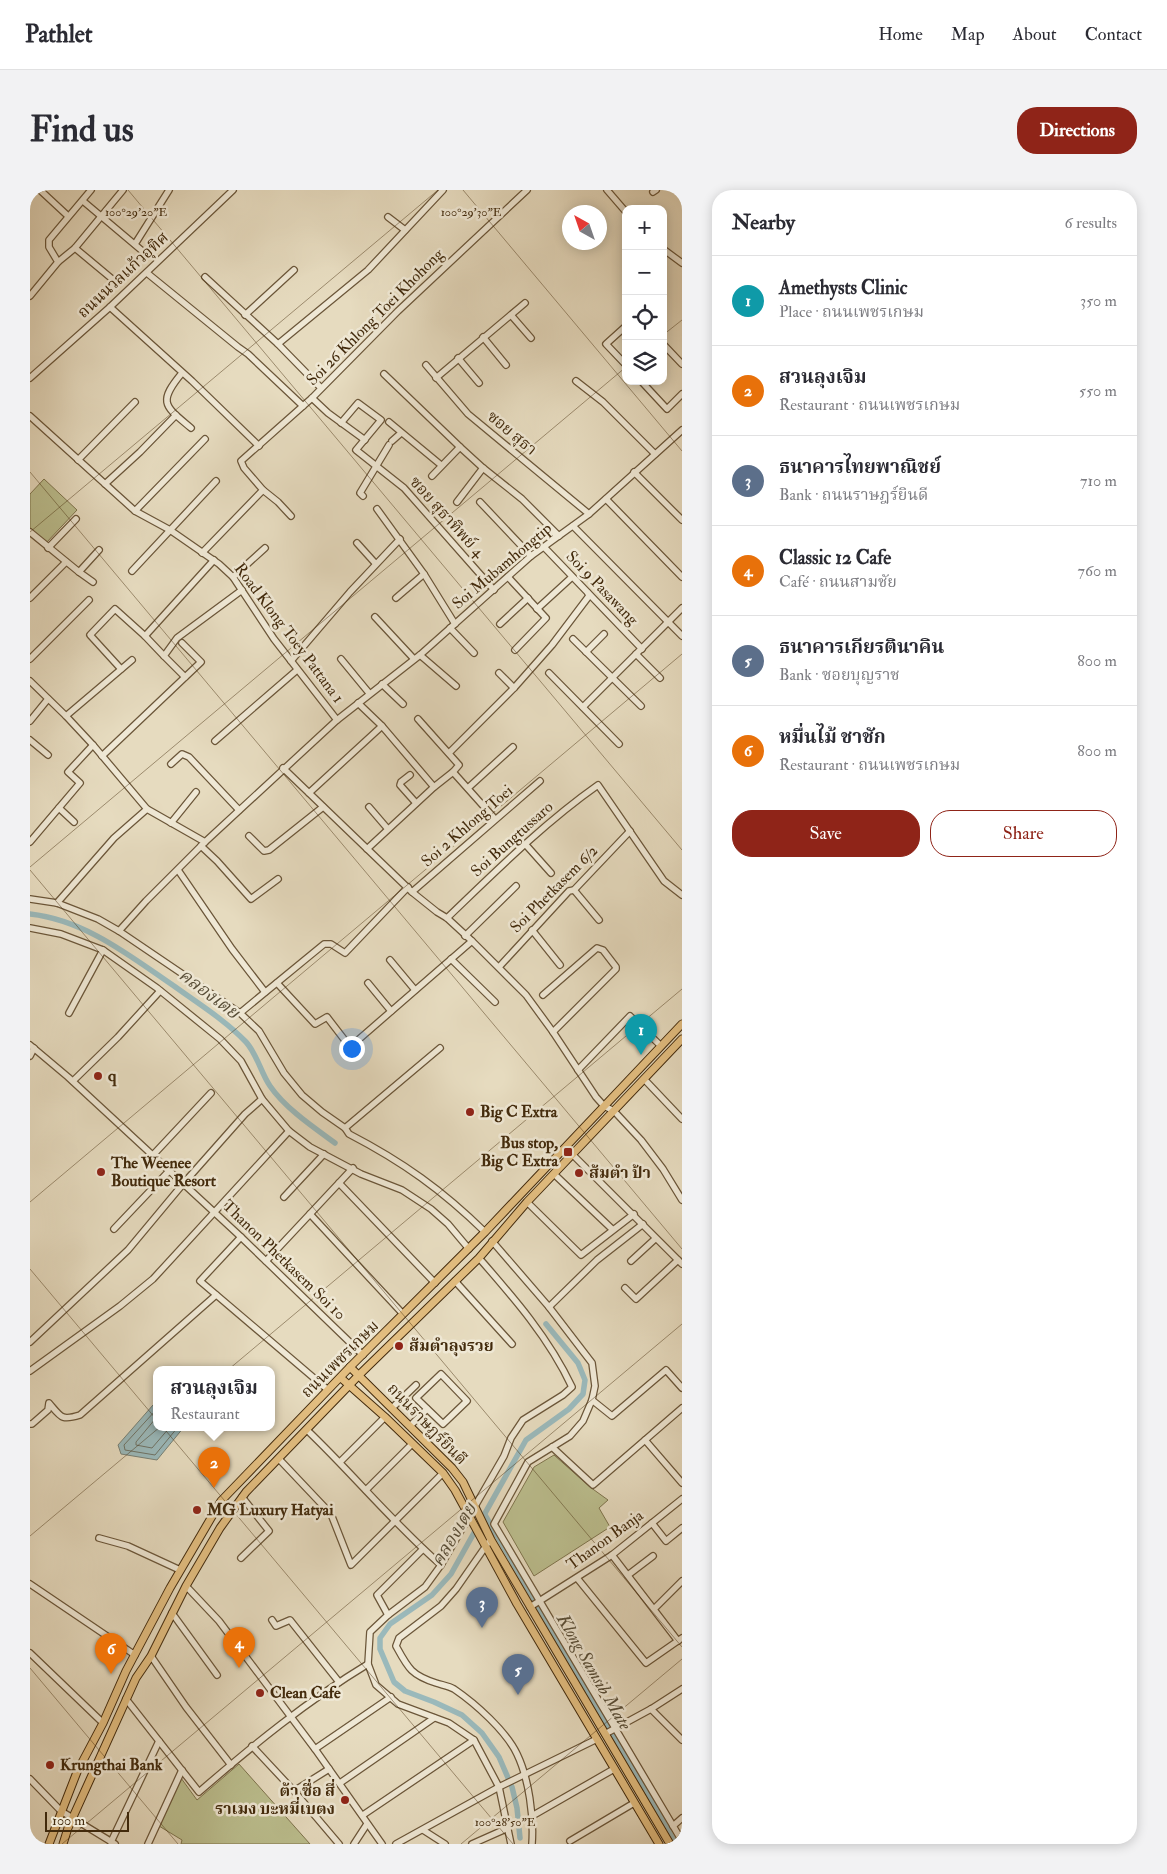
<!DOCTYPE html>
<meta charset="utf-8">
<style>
body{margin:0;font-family:"IM FELL Double Pica","Noto Serif Thai",serif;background:#f2f2f3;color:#2b2b33}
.controls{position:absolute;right:15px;top:15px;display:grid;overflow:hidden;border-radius:10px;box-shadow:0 2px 12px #0003}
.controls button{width:45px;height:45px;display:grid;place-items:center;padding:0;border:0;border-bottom:1px solid #e1e1e2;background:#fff;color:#2b2b33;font:25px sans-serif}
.compass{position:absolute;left:532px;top:15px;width:45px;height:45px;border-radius:50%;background:#fff;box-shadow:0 2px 12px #0003;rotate:320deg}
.scale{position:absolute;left:15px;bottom:12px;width:84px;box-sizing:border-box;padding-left:5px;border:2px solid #422a0c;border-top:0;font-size:14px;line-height:18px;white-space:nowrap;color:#422a0c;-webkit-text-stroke:4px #efe8d5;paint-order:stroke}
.you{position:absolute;left:321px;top:858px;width:18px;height:18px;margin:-12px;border:4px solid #fff;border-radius:50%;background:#1a73e8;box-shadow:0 0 0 8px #1a73e833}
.badge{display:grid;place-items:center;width:32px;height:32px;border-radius:50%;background:#8f2418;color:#fff;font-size:16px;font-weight:700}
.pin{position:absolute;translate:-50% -41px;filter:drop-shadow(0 1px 2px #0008)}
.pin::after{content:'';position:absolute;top:26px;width:18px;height:15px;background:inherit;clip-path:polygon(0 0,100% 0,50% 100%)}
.popup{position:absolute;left:123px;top:1176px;width:122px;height:65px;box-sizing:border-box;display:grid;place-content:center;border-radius:10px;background:#fff;filter:drop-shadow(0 1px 4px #0005);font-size:16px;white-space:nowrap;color:#7c7c81}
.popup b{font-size:19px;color:#2b2b33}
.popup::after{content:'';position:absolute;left:50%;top:100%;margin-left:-10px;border:10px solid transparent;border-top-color:#fff}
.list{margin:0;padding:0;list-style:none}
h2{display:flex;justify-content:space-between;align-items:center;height:65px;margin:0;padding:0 20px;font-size:21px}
h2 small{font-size:16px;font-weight:400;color:#7c7c81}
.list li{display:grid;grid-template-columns:32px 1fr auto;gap:15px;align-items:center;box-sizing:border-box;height:90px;padding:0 20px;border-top:1px solid #e1e1e2}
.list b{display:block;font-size:19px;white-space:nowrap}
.list p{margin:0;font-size:16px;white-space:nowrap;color:#7c7c81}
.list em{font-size:16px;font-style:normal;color:#7c7c81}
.actions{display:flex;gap:10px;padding:15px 20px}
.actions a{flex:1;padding:11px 0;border:1px solid #8f2418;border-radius:20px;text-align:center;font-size:18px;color:#8f2418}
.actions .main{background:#8f2418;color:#fff}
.icon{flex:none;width:28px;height:28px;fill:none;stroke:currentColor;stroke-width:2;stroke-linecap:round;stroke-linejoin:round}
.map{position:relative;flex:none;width:652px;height:1654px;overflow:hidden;border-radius:20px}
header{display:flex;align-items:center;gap:30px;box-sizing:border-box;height:70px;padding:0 25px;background:#fff;border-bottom:1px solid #e1e1e2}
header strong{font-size:24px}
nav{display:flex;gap:28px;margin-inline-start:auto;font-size:18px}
.intro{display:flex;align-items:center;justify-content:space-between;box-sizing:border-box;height:120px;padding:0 30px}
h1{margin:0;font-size:35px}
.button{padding:12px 22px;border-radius:20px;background:#8f2418;color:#fff;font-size:18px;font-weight:700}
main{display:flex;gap:30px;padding:0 30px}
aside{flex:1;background:#fff;border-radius:20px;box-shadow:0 2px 12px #0003}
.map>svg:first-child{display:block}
</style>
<header>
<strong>Pathlet</strong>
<nav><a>Home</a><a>Map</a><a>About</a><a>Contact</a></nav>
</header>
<div class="intro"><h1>Find us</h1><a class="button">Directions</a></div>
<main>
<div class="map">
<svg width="652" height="1654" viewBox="0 0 652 1654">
<rect width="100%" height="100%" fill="#e6dbbf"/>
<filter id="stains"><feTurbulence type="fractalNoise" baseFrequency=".004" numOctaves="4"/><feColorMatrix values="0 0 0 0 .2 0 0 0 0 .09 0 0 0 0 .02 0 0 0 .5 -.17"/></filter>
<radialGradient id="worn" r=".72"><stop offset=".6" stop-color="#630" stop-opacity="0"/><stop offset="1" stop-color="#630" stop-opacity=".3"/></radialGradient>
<g fill="#bbbe8e" stroke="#7e744d">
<path d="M14,289L47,320L16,353L0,338V304Z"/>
<path d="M524,1265L560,1297L578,1310L569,1318L580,1337L504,1386L473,1332L504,1277Z"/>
<path d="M209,1574L280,1654H151L152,1650L129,1636L151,1588L167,1610Z"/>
</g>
<path fill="#9ab9bb" stroke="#778075" d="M123,1215H126V1237H154L127,1270L91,1264L88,1255Z"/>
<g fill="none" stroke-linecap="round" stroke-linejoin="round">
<g stroke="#6e7264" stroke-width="1">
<path d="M126,1220L94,1255L95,1260L125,1265L148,1237"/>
<path d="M126,1228L106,1252V1255L122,1258L140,1237"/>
</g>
<g stroke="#9ab9bb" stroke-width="5.5">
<path d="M0,724C55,730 100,766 144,796C169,814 195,830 216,852C227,864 231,883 240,896C255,918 283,937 305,953"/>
<path d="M455,1325L646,1654"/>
<path d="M490,1648L487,1618L482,1597L469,1567L452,1543L432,1525L404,1512L375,1501L364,1492L350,1459V1448L360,1434L402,1405L421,1384L496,1250L539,1219L553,1204L555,1190L548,1173L516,1134"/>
</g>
<defs>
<g id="minor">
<path d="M10,0L38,26"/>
<path d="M577,0L596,22"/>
<path d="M623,2L626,0"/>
<path d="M53,11L116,64"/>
<path d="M358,27L375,40"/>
<path d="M105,54L139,0"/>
<path d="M45,58L87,93"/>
<path d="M633,59L652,73"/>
<path d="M28,72L45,58L93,0"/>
<path d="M117,83L208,157L218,164L273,216"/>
<path d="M175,87L248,154L291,198"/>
<path d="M0,106L28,72L19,57V50L61,0"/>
<path d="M80,117L162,191L229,256"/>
<path d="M215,125L264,80"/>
<path d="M481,125L501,148"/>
<path d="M596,136L576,154L596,175"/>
<path d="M453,147L476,175"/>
<path d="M248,154L338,80L413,0"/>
<path d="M633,154L652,174"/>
<path d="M428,168L449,193"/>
<path d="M396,175L438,224L559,324"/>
<path d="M152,183C127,213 135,216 161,238"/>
<path d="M354,184L430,257L453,278L492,309L529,346"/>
<path d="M0,188L80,117L203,0"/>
<path d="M406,188L495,113"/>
<path d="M546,191L573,212L625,264"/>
<path d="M611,191L637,219L652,204"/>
<path d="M282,208L298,223L335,250"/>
<path d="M0,226L105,321L140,340L189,374L203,387L244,449L307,530"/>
<path d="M359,232L411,275"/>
<path d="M311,233L328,213L351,230L326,260L374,298L464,400"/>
<path d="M362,251L371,243"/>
<path d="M48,270L105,212"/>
<path d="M604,282L652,330"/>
<path d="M402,286L430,257"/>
<path d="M75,294L110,262L146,225"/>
<path d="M233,300L248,312L261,326"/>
<path d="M333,306L330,303L359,255"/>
<path d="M576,309L652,387"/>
<path d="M427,312L453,278"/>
<path d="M450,312L501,366"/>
<path d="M347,319L394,384L425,434"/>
<path d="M105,321L175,249"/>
<path d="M543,336L652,446"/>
<path d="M0,342L49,382L63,392"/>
<path d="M327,353L345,373"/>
<path d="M514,357L612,459"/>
<path d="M18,358L46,329"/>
<path d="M172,363L233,300L214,278L211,271L282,208L368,121L497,0"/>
<path d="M102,381L186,291"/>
<path d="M49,382L69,360"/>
<path d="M203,387L235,358"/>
<path d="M478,387L516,428L485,460"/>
<path d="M0,408L36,372"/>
<path d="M366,408L394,384"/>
<path d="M507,419L542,387"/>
<path d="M345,427L384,469"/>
<path d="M470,434L498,408"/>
<path d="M420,438L444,463"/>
<path d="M115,446L134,466"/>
<path d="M543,449L611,516"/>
<path d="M556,462L574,444"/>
<path d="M606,464L630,488"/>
<path d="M390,465L426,496"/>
<path d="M0,469L59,410"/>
<path d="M311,469L339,503"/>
<path d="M261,471L320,402L370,349"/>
<path d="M91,479L60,445L85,419L115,446L184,370"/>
<path d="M469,483L484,498"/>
<path d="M519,483L589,554"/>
<path d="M155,487L134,466L147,448L212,400"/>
<path d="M0,491L36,526L63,555L117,619L175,652"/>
<path d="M352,494L373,514"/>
<path d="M328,513L352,536L404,597"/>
<path d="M553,517L652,418"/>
<path d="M36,526L102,470"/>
<path d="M0,531L18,509"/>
<path d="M0,550L18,565"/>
<path d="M185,551L267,480"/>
<path d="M419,563L484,498L522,455L559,406L558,403"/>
<path d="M72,566L171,472L152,453"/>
<path d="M141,574L152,564L159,567L209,620"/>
<path d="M253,578L382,702L407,722L417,728L442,751L496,805L523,842L566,907L574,916L584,921L611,950L633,979L652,1010"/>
<path d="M423,582L465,629"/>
<path d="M380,585L371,592L370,595L386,613"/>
<path d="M438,598L483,557"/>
<path d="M279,603L352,536"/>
<path d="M339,617L357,638"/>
<path d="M29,618L44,632"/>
<path d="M141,633L166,602"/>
<path d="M219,646L234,661L239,660L293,617"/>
<path d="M0,652L50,593L38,582L63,555"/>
<path d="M496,655L521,683"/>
<path d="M171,656L187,671L221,709L248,689"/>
<path d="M337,659L404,597L423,582L429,575L388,529"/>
<path d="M148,680L202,759L235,802"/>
<path d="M544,700L569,730"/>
<path d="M382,702L510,591"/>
<path d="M0,709L27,713L68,729L89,741L210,823L229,841L254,883L272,905L292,922L315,938L319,944C373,972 412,1000 455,1042"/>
<path d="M27,713L84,648L117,619"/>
<path d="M417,728C465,682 514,633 568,595L634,691L652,705"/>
<path d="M0,738L31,744L73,760L127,798L190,849L211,871L232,909L259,941L280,957L331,984L372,1000L401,1019L418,1034L439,1059"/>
<path d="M502,740L530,775"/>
<path d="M89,741L116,711L175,652L307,530L390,465L501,366L559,324L652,240"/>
<path d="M435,746L486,696"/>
<path d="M421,769L465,812"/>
<path d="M360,770L385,800"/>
<path d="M469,777L539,701L544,700L600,641"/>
<path d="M247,793L285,834L297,827L320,857L442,751"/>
<path d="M338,793L361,821"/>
<path d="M513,805L567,758L573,760L586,777V779L523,842"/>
<path d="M39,823L73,760"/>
<path d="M210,823L294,754H301L315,763L378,697"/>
<path d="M0,855L38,887L211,1047L333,1165"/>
<path d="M0,866L4,858"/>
<path d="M548,880L600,826L631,856"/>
<path d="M614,889L652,929"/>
<path d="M43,891L88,847L130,801"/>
<path d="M315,938L410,858"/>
<path d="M542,964L652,1074"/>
<path d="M123,965L181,903"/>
<path d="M524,984L582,1039"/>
<path d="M309,993L405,1093"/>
<path d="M254,1007L294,964"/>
<path d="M497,1012L551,1065L604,1024"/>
<path d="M280,1024L373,1124"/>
<path d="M84,1039L139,981"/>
<path d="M211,1047L170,1091L298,1200"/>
<path d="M462,1051L519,1117L562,1173L565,1196L562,1210L553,1231L540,1246L498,1272L464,1334L652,1651"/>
<path d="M449,1068C484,1108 519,1148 542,1197L533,1205L493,1230L481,1248L474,1266L411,1375L395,1397L358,1425L340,1442L338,1474L346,1495L368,1514L419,1533L444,1550L469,1597L481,1654"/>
<path d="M236,1071L323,978"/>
<path d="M601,1071L625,1049"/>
<path d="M425,1091L482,1154"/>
<path d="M595,1098L606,1109L648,1070"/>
<path d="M519,1117L567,1070L613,1034"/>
<path d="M0,1152L98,1060L153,994L215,924L232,909"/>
<path d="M0,1181L90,1116L123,1089L259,941"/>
<path d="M411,1184L437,1211L413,1234L386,1208Z"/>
<path d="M562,1210L582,1226L636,1180L652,1198"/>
<path d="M362,1218L386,1195"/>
<path d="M0,1234H2L18,1220L19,1213C31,1227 31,1231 50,1225L186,1105"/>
<path d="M380,1236L397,1219"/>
<path d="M277,1240C323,1284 363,1333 411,1375"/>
<path d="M615,1250L652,1293"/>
<path d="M522,1257L563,1295L652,1218"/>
<path d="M249,1269L301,1324L321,1375L413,1283"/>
<path d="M310,1272L355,1227"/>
<path d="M336,1300L382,1254"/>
<path d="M622,1333L636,1351L652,1338"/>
<path d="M69,1348L98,1356L150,1380"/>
<path d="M458,1353L426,1399L411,1416L369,1448L366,1456C378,1478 381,1485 406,1493C412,1495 419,1496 424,1499C446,1514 476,1541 487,1564C499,1589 504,1627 502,1654"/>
<path d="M582,1365L648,1451"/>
<path d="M211,1368L239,1341L212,1307"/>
<path d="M598,1385L623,1366"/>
<path d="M547,1388L616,1473L652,1448"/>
<path d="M0,1394L105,1465"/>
<path d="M156,1396L189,1431L285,1559L352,1654"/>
<path d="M500,1417L582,1365L652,1309"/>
<path d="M624,1419L652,1391"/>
<path d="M142,1423L187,1485"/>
<path d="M358,1425L347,1405L393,1359"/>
<path d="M242,1430L246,1436L260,1430L309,1492"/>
<path d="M0,1463L73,1533"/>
<path d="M121,1466L156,1517L201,1575"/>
<path d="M96,1509L169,1602C222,1556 277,1511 338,1474"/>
<path d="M621,1519L652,1550"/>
<path d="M575,1544L621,1519L652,1499"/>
<path d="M222,1556L264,1601L309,1654"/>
<path d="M285,1559L361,1507"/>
<path d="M0,1589L31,1621L85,1654"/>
<path d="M310,1593L404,1528"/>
<path d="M264,1601L299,1579"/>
<path d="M333,1625L444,1550"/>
<path d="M502,1626L584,1579"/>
<path d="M643,1636L652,1628"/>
<path d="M393,1640L415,1654"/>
<path d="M540,1651L604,1613"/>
<path d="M81,1652L129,1551"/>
<path d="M118,1654L152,1580"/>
<path d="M324,1654L337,1634"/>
<path d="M366,1654L469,1597L567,1549"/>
<path d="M442,1654L478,1638"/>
</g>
<g id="major">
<path d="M320,1177L422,1278L433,1292L461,1350L640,1654"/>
<path d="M311,1188L355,1227L413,1283L425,1300L487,1414L629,1654"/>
<path d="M19,1654L47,1582L73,1533L96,1481L140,1398L191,1311L320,1177L455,1042L652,834"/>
<path d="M33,1654L38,1638L106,1488L121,1466L156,1396L190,1338L216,1302L329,1185L449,1068L497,1012L652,849"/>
</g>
</defs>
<use href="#minor" stroke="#6b5639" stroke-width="8"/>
<use href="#major" stroke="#422a0c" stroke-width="9"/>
<use href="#minor" stroke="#efe8d5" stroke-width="5.5"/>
<use href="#major" stroke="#e3be80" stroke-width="7"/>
</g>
<path fill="none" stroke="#422a0c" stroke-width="1" stroke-opacity="0.45" d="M98,0L652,660M433,0L652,261M0,7L9,0M633,145L652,130M0,282L652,1059M0,342L408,0M0,677L596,177M0,680L652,1457M0,1012L652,464M0,1079L483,1654M0,1346L652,799M0,1478L148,1654M32,1654L652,1134M431,1654L652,1469"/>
<g fill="#8f2418" stroke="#efe8d5" stroke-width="2">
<circle cx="68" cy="886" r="5"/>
<circle cx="440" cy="922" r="5"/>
<rect x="533" y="957" width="10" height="10" rx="2.5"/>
<circle cx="71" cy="982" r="5"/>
<circle cx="549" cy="983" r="5"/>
<circle cx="369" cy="1156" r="5"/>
<circle cx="167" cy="1320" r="5"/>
<circle cx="230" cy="1503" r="5"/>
<circle cx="20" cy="1575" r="5"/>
<circle cx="315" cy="1610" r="5"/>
</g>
<g text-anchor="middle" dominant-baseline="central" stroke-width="5" stroke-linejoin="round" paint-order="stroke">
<g font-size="16" fill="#422a0c" stroke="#efe8d5">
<text transform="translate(93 85) rotate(-43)">ถนนนวลแก้วอุทิศ</text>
<text transform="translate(345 127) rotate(-45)">Soi 26 Khlong Toei Khohong</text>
<text transform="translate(482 243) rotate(40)">ซอย สุธา</text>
<text transform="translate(417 327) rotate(48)">ซอย สุธาทิพย์ 4</text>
<text transform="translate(472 376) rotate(-40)">Soi Mubamhongtip</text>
<text transform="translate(572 398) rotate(46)">Soi 9 Pasawang</text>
<text transform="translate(259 443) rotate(53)">Road Klong Toey Pattana 1</text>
<text transform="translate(437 636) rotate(-41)">Soi 2 Khlong Toei</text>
<text transform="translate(482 649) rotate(-42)">Soi Bungtussaro</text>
<text transform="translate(524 699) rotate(-45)">Soi Phetkasem 6/2</text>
<text transform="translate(254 1070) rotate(44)">Thanon Phetkasem Soi 10</text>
<text transform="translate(310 1169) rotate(-45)">ถนนเพชรเกษม</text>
<text transform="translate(397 1234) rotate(46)">ถนนราษฎร์ยินดี</text>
<text transform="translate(575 1350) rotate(-36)">Thanon Banja</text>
</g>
<g font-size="16" font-weight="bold" fill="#422a0c" stroke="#efe8d5" text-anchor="start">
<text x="78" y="886">q</text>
<text x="450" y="922">Big C Extra</text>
<text x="528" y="953" text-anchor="end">Bus stop,<tspan x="528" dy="18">Big C Extra</tspan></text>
<text x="81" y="973">The Weenee<tspan x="81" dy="18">Boutique Resort</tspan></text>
<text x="559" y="983">ส้มตำ ป้า</text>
<text x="379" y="1156">ส้มตำลุงรวย</text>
<text x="177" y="1320">MG Luxury Hatyai</text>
<text x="240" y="1503">Clean Cafe</text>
<text x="30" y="1575">Krungthai Bank</text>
<text x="305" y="1601" text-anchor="end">ต้า ซื่อ สี่<tspan x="305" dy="18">ราเมง บะหมี่เบตง</tspan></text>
</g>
<g font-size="18" font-style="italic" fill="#584e38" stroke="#efe8d5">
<text transform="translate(179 804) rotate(37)">คลองเตย</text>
<text transform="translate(424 1345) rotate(-59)">คลองเตย</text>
<text transform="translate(564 1482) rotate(60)">Klong Samsib Mate</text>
</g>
</g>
<g font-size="12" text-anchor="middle" fill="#422a0c" stroke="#efe8d5" stroke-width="5" stroke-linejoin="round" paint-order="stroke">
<text x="441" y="26">100°29'30"E</text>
<text x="106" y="26">100°29'20"E</text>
<text x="475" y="1636">100°28'50"E</text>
</g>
<rect width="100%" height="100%" filter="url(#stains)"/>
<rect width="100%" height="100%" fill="url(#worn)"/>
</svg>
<div class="controls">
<button>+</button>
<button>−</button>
<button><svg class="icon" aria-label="locate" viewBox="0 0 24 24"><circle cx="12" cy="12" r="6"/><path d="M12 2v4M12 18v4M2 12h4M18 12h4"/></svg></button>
<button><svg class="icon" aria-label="layers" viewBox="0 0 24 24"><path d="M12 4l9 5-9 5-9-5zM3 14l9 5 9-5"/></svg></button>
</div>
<svg class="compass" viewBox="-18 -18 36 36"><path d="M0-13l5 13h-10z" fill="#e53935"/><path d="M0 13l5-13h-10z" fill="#7c7c81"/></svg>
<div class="scale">100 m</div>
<div class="you"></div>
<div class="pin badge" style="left:611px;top:865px;background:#0f9aa8">1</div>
<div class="pin badge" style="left:184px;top:1298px;background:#e8710a">2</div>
<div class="popup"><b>สวนลุงเจิม</b>Restaurant</div>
<div class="pin badge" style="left:452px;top:1438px;background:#5c6f8a">3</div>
<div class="pin badge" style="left:209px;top:1478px;background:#e8710a">4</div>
<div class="pin badge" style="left:488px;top:1505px;background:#5c6f8a">5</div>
<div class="pin badge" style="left:81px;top:1484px;background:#e8710a">6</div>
</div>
<aside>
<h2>Nearby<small>6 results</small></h2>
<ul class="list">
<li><span class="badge" style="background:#0f9aa8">1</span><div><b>Amethysts Clinic</b><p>Place · ถนนเพชรเกษม</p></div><em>350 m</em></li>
<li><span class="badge" style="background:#e8710a">2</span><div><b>สวนลุงเจิม</b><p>Restaurant · ถนนเพชรเกษม</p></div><em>550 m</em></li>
<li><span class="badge" style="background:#5c6f8a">3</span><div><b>ธนาคารไทยพาณิชย์</b><p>Bank · ถนนราษฎร์ยินดี</p></div><em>710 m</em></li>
<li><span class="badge" style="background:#e8710a">4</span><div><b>Classic 12 Cafe</b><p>Café · ถนนสามชัย</p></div><em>760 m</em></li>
<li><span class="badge" style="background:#5c6f8a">5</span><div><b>ธนาคารเกียรตินาคิน</b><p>Bank · ซอยบุญราช</p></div><em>800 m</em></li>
<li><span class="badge" style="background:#e8710a">6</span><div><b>หมื่นไม้ ชาชัก</b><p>Restaurant · ถนนเพชรเกษม</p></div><em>800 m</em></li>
</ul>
<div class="actions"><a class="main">Save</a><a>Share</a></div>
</aside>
</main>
